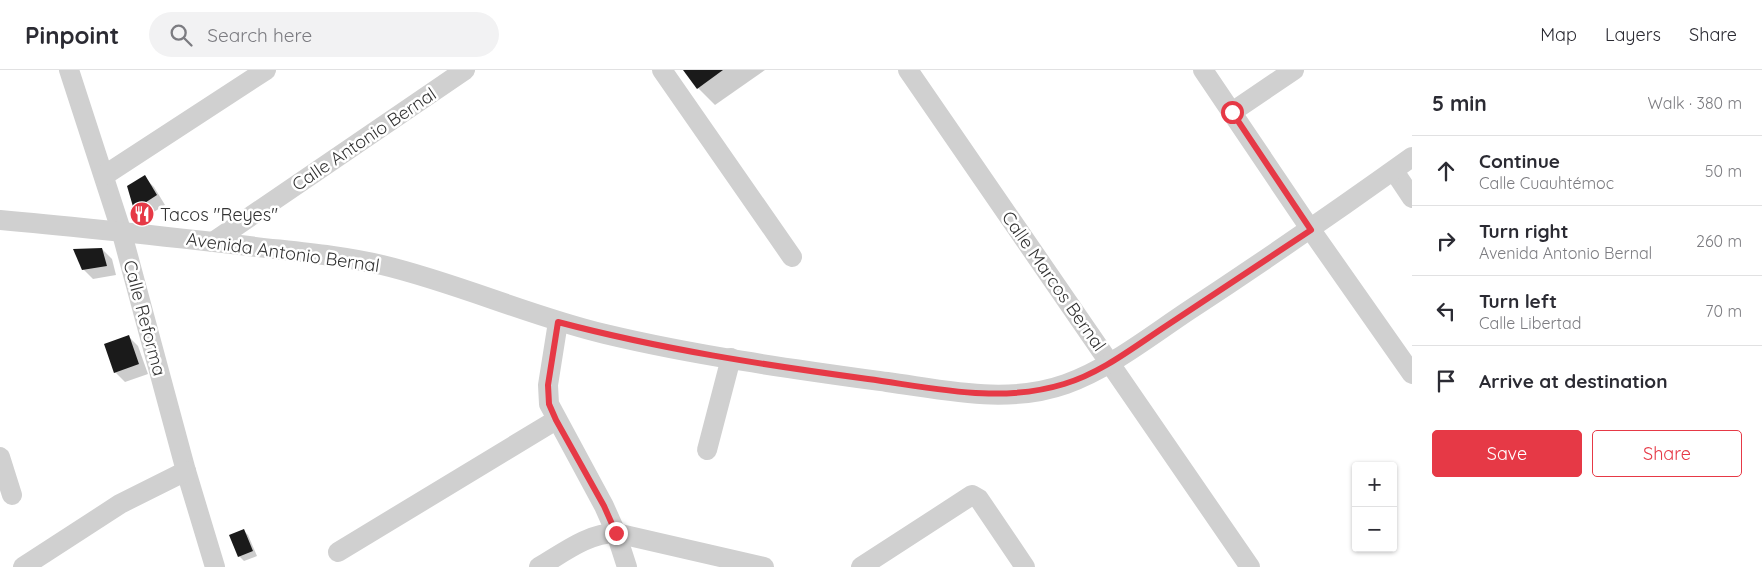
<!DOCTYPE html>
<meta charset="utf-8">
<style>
body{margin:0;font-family:Quicksand,sans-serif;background:#f2f2f3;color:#2b2b33}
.controls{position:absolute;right:15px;bottom:15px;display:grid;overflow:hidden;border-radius:5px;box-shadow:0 1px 4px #0004}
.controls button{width:45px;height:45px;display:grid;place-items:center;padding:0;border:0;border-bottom:1px solid #e1e1e2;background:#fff;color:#2b2b33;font:25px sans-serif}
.stop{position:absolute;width:15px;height:15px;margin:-11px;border:4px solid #e63946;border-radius:50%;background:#fff}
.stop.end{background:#e63946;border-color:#fff;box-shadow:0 1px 5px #0008}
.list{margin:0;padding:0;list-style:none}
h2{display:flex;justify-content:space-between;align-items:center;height:65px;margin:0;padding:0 20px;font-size:21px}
h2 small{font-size:16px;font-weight:400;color:#7c7c81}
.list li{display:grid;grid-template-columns:32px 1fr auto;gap:15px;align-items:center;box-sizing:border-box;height:70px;padding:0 20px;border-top:1px solid #e1e1e2}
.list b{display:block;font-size:19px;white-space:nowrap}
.list p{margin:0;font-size:16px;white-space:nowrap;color:#7c7c81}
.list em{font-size:16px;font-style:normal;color:#7c7c81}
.actions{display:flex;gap:10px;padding:15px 20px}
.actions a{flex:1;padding:11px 0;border:1px solid #e63946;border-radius:5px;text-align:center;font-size:18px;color:#e63946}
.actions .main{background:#e63946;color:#fff}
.icon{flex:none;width:28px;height:28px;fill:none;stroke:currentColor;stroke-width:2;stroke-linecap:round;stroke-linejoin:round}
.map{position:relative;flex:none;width:1412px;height:497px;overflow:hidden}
header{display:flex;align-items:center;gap:30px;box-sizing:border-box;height:70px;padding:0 25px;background:#fff;border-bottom:1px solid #e1e1e2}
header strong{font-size:24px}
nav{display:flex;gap:28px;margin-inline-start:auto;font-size:18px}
.search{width:350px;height:45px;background:#f2f2f3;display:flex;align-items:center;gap:12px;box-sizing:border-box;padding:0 18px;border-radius:28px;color:#7c7c81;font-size:19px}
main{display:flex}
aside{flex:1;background:#fff}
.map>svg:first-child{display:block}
</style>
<header>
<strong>Pinpoint</strong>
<div class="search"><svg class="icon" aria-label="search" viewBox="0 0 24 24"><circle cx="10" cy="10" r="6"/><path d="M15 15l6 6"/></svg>Search here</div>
<nav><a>Map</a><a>Layers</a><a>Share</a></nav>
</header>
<main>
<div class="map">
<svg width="1412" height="497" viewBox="0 0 1412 497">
<rect width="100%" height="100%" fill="#fff"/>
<g fill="#0003">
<path d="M685,0H765L715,35L698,18Z"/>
<path d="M144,107L154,117L165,135L144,148L135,139Z"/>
<path d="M102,179L112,189L116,205L93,209L83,199Z"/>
<path d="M129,267L138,276L148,304L125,312L115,302Z"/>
<path d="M244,461L248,465L257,486L244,491L239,486Z"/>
</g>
<g fill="#1a1a1a">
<path d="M683,0H723L697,19Z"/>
<path d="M145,105L157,125L134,140L127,116Z"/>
<path d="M102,178L107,196L82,200L73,179Z"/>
<path d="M129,265L139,294L114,303L104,274Z"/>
<path d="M244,459L253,481L238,487L229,465Z"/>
</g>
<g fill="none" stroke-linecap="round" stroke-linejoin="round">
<g stroke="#d0d0d0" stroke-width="20">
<path d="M69,0L121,160L186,401L215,497"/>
<path d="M662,0L792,187"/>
<path d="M908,0L1250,497"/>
<path d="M1203,0L1311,160L1412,304"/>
<path d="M1232,42L1294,0"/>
<path d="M1394,101L1412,128"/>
<path d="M105,105L266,0"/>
<path d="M0,150C80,157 160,166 240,175C287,181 335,184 382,195C458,213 529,246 605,264C697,286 793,299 887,312C946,320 1007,335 1066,314C1110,298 1149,267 1188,241C1264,191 1338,140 1412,87"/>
<path d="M213,172L465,0"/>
<path d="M558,252L548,315L549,334L604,436L616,463L627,497"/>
<path d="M707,380L731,288"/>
<path d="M0,387L12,425"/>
<path d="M338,482L556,350"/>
<path d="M23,497L120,434L186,401"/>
<path d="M539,497C563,483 588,463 616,463L764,497"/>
<path d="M861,497L972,425L979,429L1025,497"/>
</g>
</g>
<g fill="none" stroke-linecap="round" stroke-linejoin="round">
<path stroke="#e63946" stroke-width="6" d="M616,463L604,436L556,350L549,334L548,315L558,252C660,279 764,295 868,309C934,318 999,334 1064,314C1101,303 1134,277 1166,256C1214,224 1262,192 1311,160L1232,42"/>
</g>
<defs>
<symbol id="restaurant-disc" viewBox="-11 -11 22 22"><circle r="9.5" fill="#e63946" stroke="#fff"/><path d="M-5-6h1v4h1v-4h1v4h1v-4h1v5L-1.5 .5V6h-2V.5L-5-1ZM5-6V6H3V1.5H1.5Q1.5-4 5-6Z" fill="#fff"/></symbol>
</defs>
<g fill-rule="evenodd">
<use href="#restaurant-disc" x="128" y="130" width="28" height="28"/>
</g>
<g text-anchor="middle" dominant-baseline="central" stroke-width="5" stroke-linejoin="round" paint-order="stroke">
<g font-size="18" fill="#333" stroke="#fff">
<text transform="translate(364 69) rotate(-34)">Calle Antonio Bernal</text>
<text transform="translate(283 182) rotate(8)">Avenida Antonio Bernal</text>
<text transform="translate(1054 211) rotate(55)">Calle Marcos Bernal</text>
<text transform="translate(145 248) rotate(75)">Calle Reforma</text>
</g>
<g font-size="18" fill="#333" stroke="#fff" text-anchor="start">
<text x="160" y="144">Tacos "Reyes"</text>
</g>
</g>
</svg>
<div class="controls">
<button>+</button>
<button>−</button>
</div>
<div class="stop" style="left:1232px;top:42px"></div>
<div class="stop end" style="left:616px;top:463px"></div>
</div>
<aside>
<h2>5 min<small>Walk · 380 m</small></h2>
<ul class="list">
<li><svg class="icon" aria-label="ahead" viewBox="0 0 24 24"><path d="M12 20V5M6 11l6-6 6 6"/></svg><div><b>Continue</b><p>Calle Cuauhtémoc</p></div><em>50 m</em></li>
<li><svg class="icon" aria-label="right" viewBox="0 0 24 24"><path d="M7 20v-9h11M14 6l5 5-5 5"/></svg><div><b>Turn right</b><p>Avenida Antonio Bernal</p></div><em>260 m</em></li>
<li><svg class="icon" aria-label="left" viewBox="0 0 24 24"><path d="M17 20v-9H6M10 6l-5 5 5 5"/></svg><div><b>Turn left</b><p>Calle Libertad</p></div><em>70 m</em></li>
<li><svg class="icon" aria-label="arrive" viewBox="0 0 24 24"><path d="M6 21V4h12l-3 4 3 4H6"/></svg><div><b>Arrive at destination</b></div></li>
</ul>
<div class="actions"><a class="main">Save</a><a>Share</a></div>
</aside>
</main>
